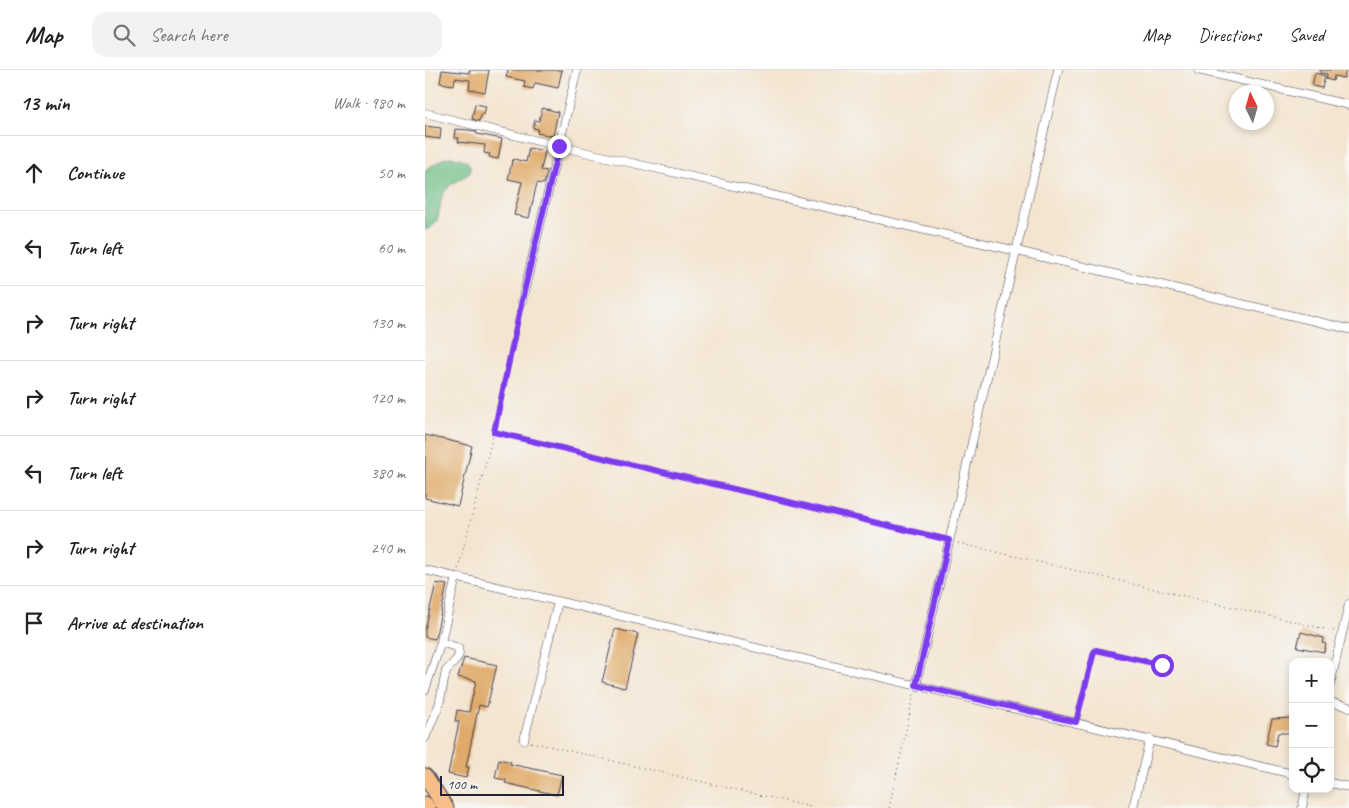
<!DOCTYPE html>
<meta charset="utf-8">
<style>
body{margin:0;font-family:Caveat,sans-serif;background:#f2f2f2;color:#222}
.controls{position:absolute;right:15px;bottom:15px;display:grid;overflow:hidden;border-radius:10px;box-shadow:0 2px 8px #0003}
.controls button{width:45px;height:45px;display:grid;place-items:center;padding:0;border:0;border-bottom:1px solid #e0e0e0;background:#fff;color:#222;font:25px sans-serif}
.compass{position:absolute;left:804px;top:15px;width:45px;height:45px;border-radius:50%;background:#fff;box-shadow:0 2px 8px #0003;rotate:355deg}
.scale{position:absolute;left:15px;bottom:12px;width:124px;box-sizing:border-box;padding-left:5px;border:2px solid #22223b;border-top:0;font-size:14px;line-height:18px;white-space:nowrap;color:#22223b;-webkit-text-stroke:4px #f6f6f2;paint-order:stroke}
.stop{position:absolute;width:15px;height:15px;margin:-11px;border:4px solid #7c3aed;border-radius:50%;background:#fff}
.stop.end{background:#7c3aed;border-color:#fff;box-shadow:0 1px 5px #0008}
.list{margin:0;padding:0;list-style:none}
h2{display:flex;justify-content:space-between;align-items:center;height:65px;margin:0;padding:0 20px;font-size:21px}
h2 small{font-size:16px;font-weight:400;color:#767676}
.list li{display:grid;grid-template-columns:32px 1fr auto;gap:15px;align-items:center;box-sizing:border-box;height:75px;padding:0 20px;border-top:1px solid #e0e0e0}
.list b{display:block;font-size:19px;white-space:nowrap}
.list em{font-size:16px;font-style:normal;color:#767676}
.icon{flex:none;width:28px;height:28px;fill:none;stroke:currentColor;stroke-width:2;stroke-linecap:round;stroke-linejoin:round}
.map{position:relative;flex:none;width:924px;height:738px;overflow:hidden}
header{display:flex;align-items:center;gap:30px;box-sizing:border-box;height:70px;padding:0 25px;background:#fff;border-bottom:1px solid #e0e0e0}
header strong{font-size:24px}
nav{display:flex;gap:28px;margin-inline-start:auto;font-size:18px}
.search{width:350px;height:45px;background:#f2f2f2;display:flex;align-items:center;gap:12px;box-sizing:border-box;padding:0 18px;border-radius:15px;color:#767676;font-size:19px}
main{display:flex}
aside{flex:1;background:#fff}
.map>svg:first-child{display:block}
</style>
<header>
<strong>Map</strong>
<div class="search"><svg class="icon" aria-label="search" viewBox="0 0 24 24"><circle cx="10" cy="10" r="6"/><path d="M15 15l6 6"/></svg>Search here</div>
<nav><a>Map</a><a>Directions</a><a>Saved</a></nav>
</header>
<main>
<aside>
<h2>13 min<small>Walk · 980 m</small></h2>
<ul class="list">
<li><svg class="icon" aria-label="ahead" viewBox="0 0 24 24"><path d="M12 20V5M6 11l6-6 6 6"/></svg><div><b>Continue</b></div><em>50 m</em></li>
<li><svg class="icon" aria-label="left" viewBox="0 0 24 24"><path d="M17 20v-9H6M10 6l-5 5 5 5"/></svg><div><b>Turn left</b></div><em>60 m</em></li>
<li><svg class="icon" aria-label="right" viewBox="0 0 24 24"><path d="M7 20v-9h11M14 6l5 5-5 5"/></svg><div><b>Turn right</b></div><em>130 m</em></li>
<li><svg class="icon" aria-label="right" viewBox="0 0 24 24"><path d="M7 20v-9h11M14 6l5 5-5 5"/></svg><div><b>Turn right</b></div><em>120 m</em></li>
<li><svg class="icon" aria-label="left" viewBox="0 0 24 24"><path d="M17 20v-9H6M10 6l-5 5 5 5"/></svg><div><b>Turn left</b></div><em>380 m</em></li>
<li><svg class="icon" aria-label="right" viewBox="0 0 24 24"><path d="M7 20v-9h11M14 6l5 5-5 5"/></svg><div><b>Turn right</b></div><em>240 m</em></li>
<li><svg class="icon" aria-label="arrive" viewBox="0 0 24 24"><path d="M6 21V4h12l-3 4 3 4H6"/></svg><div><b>Arrive at destination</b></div></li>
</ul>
</aside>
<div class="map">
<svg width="924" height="738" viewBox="0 0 924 738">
<rect width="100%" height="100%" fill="#f6f6f2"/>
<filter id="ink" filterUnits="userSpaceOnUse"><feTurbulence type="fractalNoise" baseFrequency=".02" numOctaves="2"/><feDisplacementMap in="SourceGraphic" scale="10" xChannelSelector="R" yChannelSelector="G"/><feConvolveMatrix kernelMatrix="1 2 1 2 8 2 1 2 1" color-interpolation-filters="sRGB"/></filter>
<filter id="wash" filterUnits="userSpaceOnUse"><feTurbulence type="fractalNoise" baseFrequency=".0096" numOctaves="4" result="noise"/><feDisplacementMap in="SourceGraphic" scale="20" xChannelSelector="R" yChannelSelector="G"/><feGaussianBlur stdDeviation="1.12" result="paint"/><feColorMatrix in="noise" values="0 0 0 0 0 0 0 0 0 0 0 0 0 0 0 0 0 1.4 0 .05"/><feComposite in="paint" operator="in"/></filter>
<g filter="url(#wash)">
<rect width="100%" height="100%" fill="#f4e5d1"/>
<path fill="#71bf89" stroke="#4a7062" d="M27,87C37,88 48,91 45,103C36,109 26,112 19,123C12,135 18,155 0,160V100L20,88Z"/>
<g id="blocks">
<g fill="#e0ab6b">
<path d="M17,0L44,3V0H64L60,22L44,19L45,10L30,8L29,15L15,13Z"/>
<path d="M83,0H137L133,18L110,13L108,19L99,17L100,11L81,7Z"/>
<path d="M895,0H921L919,8L909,6L908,11L901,9L902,4L895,3Z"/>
<path d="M890,3L900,6L897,18L887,16Z"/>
<path d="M50,34L61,36L59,44H57L54,51L47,49Z"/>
<path d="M117,38L133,42L128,66L112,63L113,59L108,58L110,50L114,51Z"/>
<path d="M0,56L16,58L15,69L0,67Z"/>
<path d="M30,59L44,60L51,61L52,64L77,69L73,89L64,87L65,84L59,83L60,75L33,72L34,68H29Z"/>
<path d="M104,78L120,81L116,100L122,101L119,114L112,113L104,148L89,145L97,112L83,109L87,91L89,89L101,92Z"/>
<path d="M0,365L47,376L33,436L0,428Z"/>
<path d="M11,513L22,515L10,569L0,567V560Z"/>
<path d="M190,559L213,564L200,618L177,612Z"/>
<path d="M876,562L899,568L897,573L901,574L899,582L872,577Z"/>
<path d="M39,588L72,595L62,637L54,635L41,697H44L41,708L23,704L34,652L30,651L32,640L44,642L51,611L33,607Z"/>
<path d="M868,648V663H853L850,676L841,674L847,649Z"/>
<path d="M74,689L86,692L85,694L137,705L132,725L80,713L81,710L70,708Z"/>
</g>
</g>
</g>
<g filter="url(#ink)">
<use href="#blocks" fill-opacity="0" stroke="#423f52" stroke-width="1"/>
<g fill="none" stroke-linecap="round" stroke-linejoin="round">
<defs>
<g id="street">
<path d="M773,0L924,35"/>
<path d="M0,43L133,76L592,181L924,259"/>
<path d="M97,231L152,0"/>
<path d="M0,500C289,569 579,634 868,704"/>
<path d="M491,615L633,0"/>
<path d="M905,615L924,534"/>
<path d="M0,620L16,572L31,507"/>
<path d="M905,632L924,637"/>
<path d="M0,668L14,635L21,601L32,589L34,584L33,578L16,572"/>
<path d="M99,670L133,532"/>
<path d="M905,713L924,717"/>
<path d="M708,737L725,669"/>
<path d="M877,738L881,719"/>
</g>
<g id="highway">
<path d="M0,706L21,738"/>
<path d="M0,734L3,738"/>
</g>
</defs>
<use href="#street" stroke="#423f52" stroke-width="9"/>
<use href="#highway" stroke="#423f52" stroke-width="17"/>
<g stroke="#423f52" stroke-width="1" stroke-dasharray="1 4" stroke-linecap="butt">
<path d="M69,362L517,469"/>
<path d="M533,473L909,561"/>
<path d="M33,499L69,362L96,238"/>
<path d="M653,644L669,582L671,580L737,595"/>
<path d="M106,672L390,738"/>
<path d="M464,738L489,624"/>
</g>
<use href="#street" stroke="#fff" stroke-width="8"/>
<use href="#highway" stroke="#f7be88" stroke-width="15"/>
</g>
</g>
<g fill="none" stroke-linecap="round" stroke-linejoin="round" filter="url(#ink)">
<path stroke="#7c3aed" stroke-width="6" d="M134,76L97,230L69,362L524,470L491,615L651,652L669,582L671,580L737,595"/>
</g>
</svg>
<div class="controls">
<button>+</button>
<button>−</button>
<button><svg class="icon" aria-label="locate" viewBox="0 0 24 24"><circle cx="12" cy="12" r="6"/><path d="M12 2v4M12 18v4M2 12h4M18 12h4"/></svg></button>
</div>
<svg class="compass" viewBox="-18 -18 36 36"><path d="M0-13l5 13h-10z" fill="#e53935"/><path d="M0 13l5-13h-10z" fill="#767676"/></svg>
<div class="scale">100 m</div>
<div class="stop" style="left:737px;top:595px"></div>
<div class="stop end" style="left:134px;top:76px"></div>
</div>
</main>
